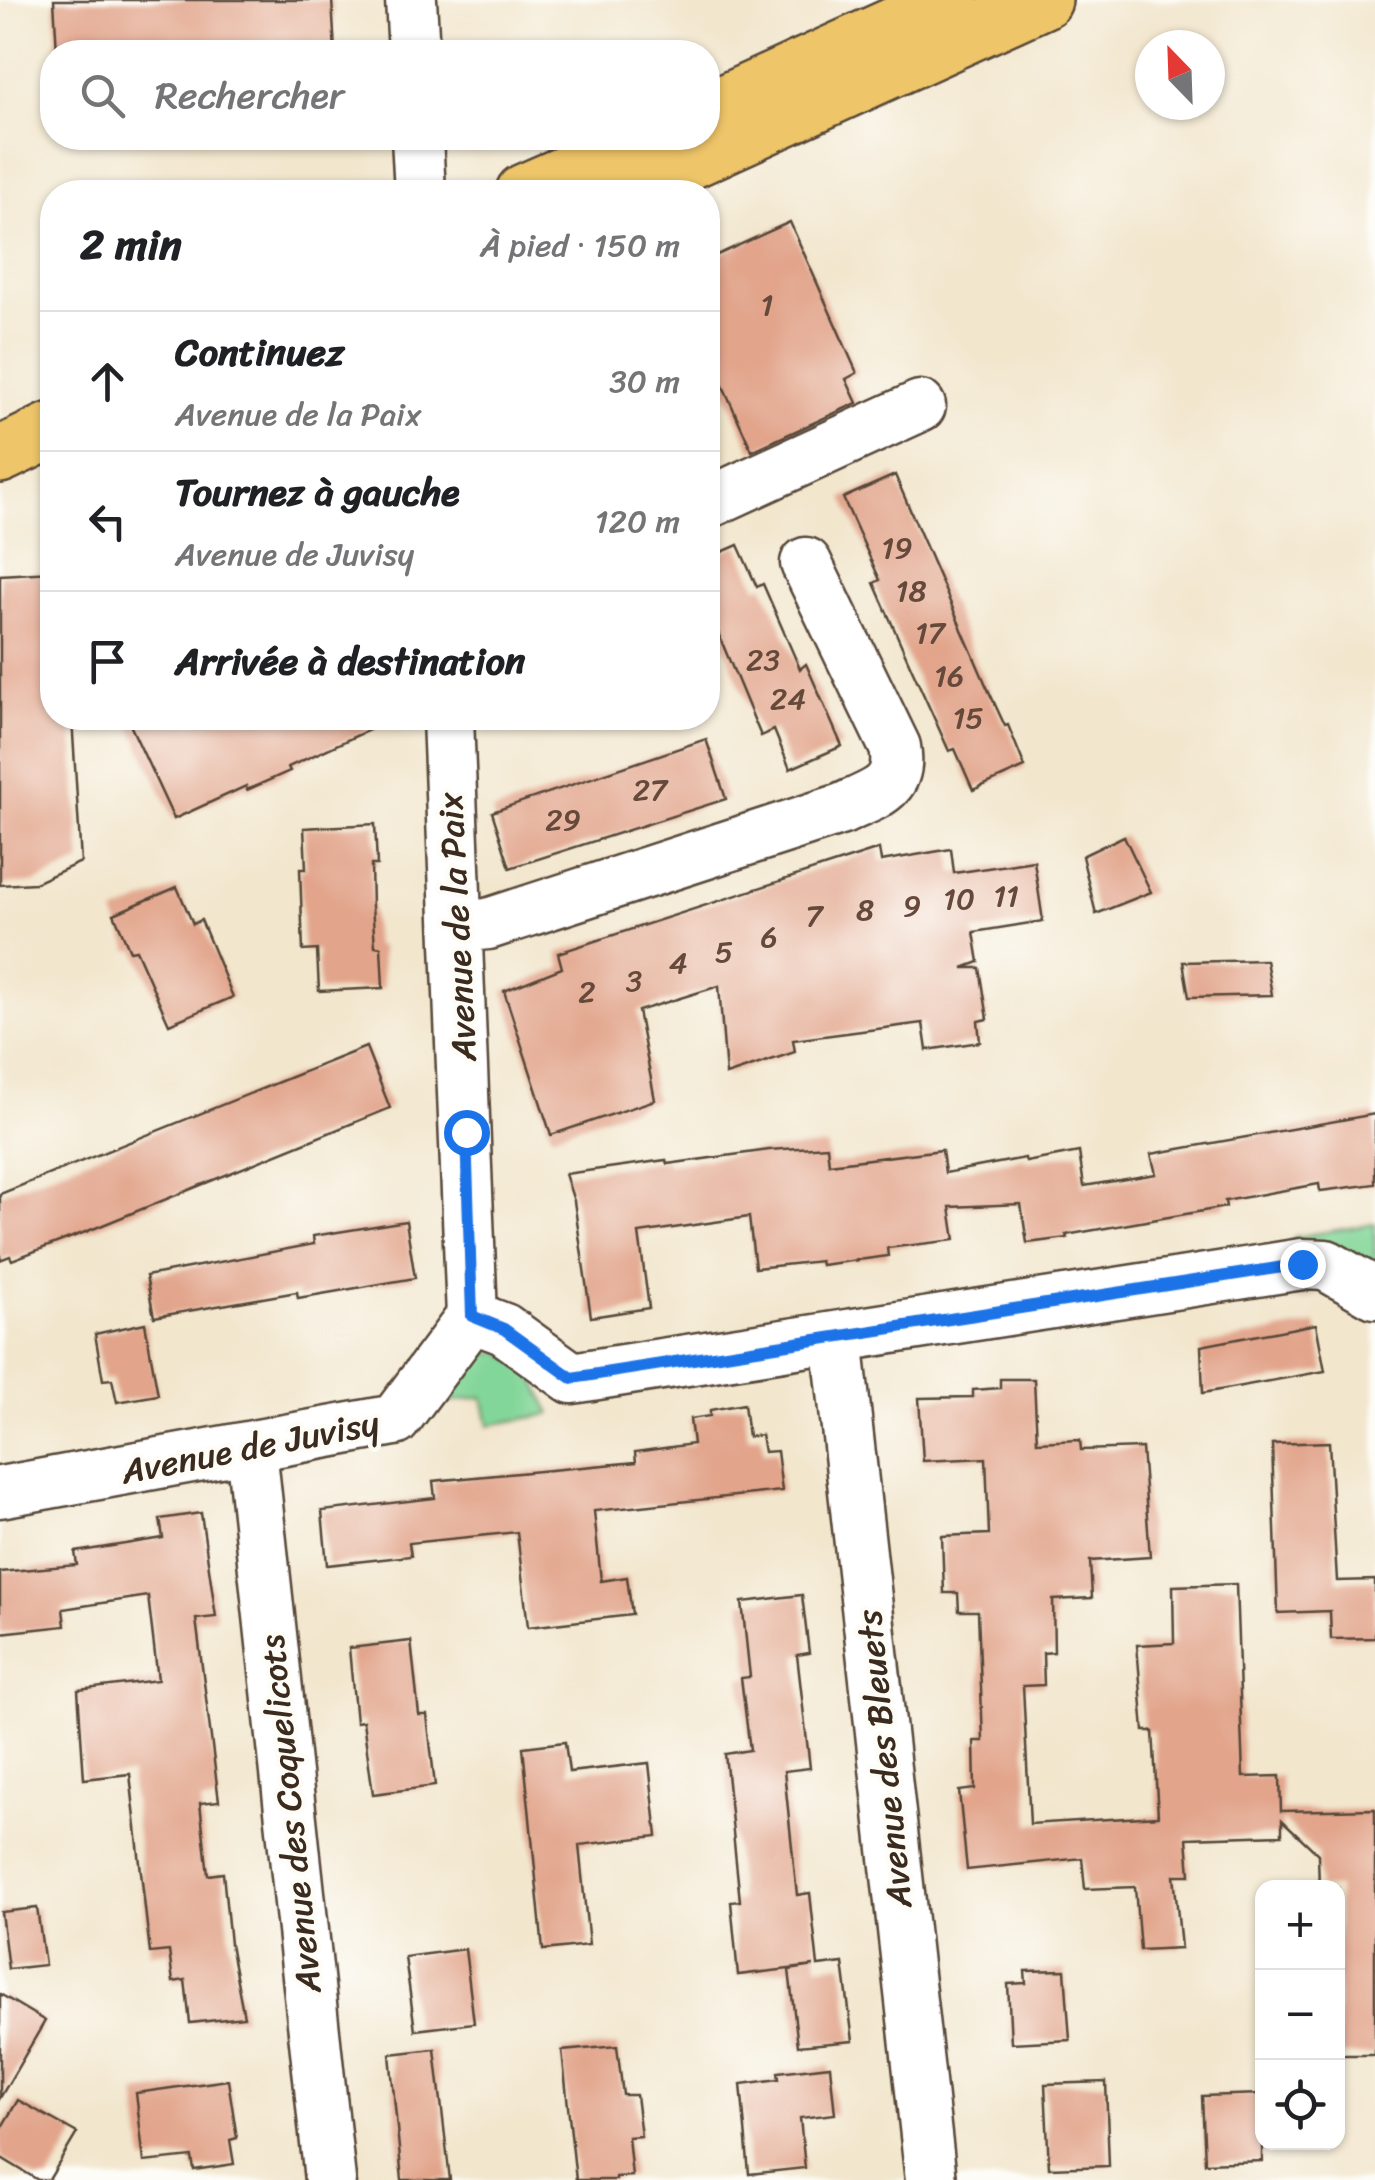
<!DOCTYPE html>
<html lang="fr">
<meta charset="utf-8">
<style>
body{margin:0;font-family:Sriracha,sans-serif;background:#f2f2f2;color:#202124}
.controls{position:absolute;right:30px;bottom:30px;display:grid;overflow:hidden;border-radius:20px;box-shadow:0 2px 8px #0004}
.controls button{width:90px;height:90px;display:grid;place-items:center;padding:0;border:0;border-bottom:2px solid #e0e0e0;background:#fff;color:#202124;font:50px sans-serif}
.compass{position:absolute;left:1135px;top:30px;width:90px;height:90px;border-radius:50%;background:#fff;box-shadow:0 2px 8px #0004;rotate:337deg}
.stop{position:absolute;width:30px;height:30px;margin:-22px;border:8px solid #1a73e8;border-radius:50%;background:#fff}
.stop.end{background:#1a73e8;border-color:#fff;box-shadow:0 2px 10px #0008}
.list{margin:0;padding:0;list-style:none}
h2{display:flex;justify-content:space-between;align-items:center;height:130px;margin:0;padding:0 40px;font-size:42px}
h2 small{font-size:32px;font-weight:400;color:#757577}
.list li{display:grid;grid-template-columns:65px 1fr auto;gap:30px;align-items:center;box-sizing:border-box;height:140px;padding:0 40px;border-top:2px solid #e0e0e0}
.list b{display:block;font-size:38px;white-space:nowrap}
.list p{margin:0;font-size:32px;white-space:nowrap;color:#757577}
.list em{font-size:32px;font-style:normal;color:#757577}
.icon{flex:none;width:55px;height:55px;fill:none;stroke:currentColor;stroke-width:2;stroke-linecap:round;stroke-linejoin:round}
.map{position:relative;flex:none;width:1375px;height:2180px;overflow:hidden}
.search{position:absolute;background:#fff;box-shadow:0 2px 8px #0004;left:40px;top:40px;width:680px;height:110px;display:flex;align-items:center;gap:25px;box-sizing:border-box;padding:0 35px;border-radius:40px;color:#757577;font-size:38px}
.panel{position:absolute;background:#fff;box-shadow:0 2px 8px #0004;left:40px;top:180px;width:680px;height:550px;border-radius:40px}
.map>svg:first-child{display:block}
</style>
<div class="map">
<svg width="1375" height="2180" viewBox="0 0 1375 2180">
<rect width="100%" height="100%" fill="#fdfcf7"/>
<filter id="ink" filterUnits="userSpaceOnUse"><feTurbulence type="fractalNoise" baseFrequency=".01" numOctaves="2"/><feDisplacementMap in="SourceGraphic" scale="20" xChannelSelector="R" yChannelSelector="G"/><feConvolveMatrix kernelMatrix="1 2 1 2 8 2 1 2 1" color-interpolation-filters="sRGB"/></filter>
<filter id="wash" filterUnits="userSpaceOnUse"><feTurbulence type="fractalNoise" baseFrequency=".0048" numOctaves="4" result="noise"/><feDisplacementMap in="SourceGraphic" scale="40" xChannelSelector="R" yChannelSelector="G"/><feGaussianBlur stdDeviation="2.25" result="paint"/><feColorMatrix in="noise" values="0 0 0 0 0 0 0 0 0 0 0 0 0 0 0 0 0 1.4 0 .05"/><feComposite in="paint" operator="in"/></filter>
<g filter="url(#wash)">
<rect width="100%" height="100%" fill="#f2e6cd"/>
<g fill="#83d699" stroke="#5f805c" stroke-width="2.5">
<path d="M1375,1224V1266C1350,1248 1328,1245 1298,1248L1294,1237Z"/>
<path d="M502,1352L533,1376L551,1414L489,1425L483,1397L435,1404L477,1355Z"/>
</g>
<g id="blocks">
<g fill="#e2a58c">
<path d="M54,0H332L335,52H57Z"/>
<path d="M790,222L857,373L846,379L857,403L752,451L708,352V259Z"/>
<path d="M895,475L986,685L1005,726L1008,725L1025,767L973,790L955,749L949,751L911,667L874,583L880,580L843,498Z"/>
<path d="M738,545L757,587L763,584L800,669L806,664L842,746L790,769L774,730L761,736L708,609V558Z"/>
<path d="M52,572V718H72L81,862L35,883L0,885V575Z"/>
<path d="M127,718H395L288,767L290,771L247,790L246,786L174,819Z"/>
<path d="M706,739L726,799L510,868L492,812Z"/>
<path d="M375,824L377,865H371L372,906L375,946L381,947L383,988L319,991L317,950L303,951L300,869H306L304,828Z"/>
<path d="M1124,836L1151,892L1096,914L1082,856Z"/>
<path d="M879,849L881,861L951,849L954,873L1034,861L1043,921L974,932L979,962L963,968H980L988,1019L978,1021L980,1042L927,1050L923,1023L793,1040L795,1052L726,1075L719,986L638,1011L655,1100L551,1135L504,991L562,968L558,953Z"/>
<path d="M177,887L193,924L201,920L233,997L169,1024L136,950L130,951L114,914Z"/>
<path d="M1266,960L1272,995L1189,997L1183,962Z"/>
<path d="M366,1047L390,1108L88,1231L12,1260L10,1256L0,1260V1194Z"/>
<path d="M1375,1114V1184L1320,1191L1319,1184L1225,1201L1226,1207L1066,1235L1067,1238L1027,1243L1021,1204L950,1207L955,1240L887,1248L888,1256L821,1265L820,1261L755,1268L749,1217L639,1233L649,1308L591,1317L574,1201L565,1174L666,1160L667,1164L769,1150L827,1146L829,1164L942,1150L945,1173L1025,1158L1026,1162L1079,1152L1084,1186L1156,1174L1151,1154Z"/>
<path d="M406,1221L415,1278L298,1298L297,1292L154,1317L146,1276L314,1244L313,1236Z"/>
<path d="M145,1323L158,1395L117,1402L112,1379L103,1380L95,1334Z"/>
<path d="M1316,1324L1325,1371L1203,1393L1201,1346Z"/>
<path d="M1000,1379H1034L1037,1442L1080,1440L1081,1450L1142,1448L1150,1557L1090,1561L1092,1598L1053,1600L1054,1652L1043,1653L1044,1685L1023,1686L1030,1824L1158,1816L1153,1731H1144L1137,1645L1174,1643L1173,1586L1236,1584L1243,1777L1280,1776L1281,1811L1375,1809V2055H1338V1888H1319L1318,1854L1282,1820V1835L1187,1838L1190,1875H1174L1181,1948L1140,1950L1135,1887L1085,1889L1082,1858L967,1870L959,1791L975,1789L974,1741H983L978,1611H959L958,1593H944L942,1536L989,1534L986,1458L923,1461L919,1398L973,1397V1390L1000,1388Z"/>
<path d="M744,1404L748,1437L761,1435L764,1452L777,1451L782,1491L594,1511L601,1581L627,1577L632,1615L528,1627L517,1532L409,1543L411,1556L327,1565L322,1511L435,1498L433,1481L636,1462L635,1452L693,1444L690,1419L710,1416V1410Z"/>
<path d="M1329,1442L1337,1581L1375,1580V1638L1331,1639L1330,1611L1278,1613L1272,1444Z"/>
<path d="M201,1513L216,1617L196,1619L219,1801L200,1803L208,1875L223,1873L230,1944L244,2017L190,2023L185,1980L173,1982L169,1951L150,1953L130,1774L84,1779L78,1690L158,1680L148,1596L63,1609L65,1626L0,1633V1572L77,1565L75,1552L163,1538L160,1519Z"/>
<path d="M802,1595L809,1653L797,1655L810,1768L784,1771L797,1895L810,1893L818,1966L843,1963L853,2041L798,2046L789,1970L814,1966L738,1975L731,1902L740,1901L725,1754L750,1750L741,1678L750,1677L742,1602Z"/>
<path d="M411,1641L419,1715H427L435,1786L373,1794L363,1721L356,1722L349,1648Z"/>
<path d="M565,1742L569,1772L649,1763L657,1836L579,1845L589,1945L543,1950L523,1747Z"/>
<path d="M37,1908L45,1965L8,1969L1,1912Z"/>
<path d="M465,1949L474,2023L415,2030L405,1957Z"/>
<path d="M1065,1970L1070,2040L1011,2043L1008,1984L1026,1983L1025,1971Z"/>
<path d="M0,1994L45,2021L0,2098Z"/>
<path d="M617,2046L623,2095H636L641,2136L628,2137L632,2176L616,2177V2180H576L562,2051Z"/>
<path d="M435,2049L450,2180H402L390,2054Z"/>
<path d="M830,2066L835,2114L800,2118L805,2168L749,2174L741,2084L779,2079L778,2072Z"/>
<path d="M228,2080L237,2138L230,2140L234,2164L194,2170L192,2157L144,2162L136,2093Z"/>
<path d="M1106,2082L1109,2166L1049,2168L1045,2084Z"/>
<path d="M1262,2094V2161L1205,2163L1202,2096Z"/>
<path d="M18,2100L77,2133L49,2180H38L0,2157V2130Z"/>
</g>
</g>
</g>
<g filter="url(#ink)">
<use href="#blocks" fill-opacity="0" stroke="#564638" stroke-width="2.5"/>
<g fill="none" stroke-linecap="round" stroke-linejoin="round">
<defs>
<g id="minor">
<path d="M411,0L414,52"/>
<path d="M417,138L420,192"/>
<path d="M708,503L920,406"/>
<path d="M448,718L472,1317"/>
<path d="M457,927L488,924L842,809C874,794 903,789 895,747L806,563"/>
<path d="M472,1317L504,1329L572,1378L1302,1264L1326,1265L1375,1293"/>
<path d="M837,1338L931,2180"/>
<path d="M251,1449L330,2180"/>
<path d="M0,1492L395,1420L472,1317"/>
</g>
<g id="major">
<path d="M708,110L950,0"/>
<path d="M524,192L647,138"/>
<path d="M622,192L1044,0"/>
<path d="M0,455L52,430"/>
</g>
</defs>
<use href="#minor" stroke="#564638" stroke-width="55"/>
<use href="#major" stroke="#564638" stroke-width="60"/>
<use href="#minor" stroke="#fff" stroke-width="50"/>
<use href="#major" stroke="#eec569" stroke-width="55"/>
</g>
</g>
<g fill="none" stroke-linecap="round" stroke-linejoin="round" filter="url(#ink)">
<path stroke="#1a73e8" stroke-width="12" d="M466,1132L472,1316L504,1329L572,1378L1302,1264"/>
</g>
<g text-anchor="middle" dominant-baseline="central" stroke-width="9" stroke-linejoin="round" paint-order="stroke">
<g font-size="30" fill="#65493a">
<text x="767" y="305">1</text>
<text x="897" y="548">19</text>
<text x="911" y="591">18</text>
<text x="930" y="633">17</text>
<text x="763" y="660">23</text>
<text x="949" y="676">16</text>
<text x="788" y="699">24</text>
<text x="968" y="718">15</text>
<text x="650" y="790">27</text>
<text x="563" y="820">29</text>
<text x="1006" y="896">11</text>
<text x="959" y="899">10</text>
<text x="912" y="906">9</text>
<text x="865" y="910">8</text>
<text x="814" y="916">7</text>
<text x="769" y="937">6</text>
<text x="724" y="952">5</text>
<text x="678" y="963">4</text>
<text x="634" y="981">3</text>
<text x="587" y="992">2</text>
</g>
<g font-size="35" fill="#3b2a1e" stroke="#fdfcf7">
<text transform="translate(457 927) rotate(-93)">Avenue de la Paix</text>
<text transform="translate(250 1447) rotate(-11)">Avenue de Juvisy</text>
<text transform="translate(884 1759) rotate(-96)">Avenue des Bleuets</text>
<text transform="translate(290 1814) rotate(-96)">Avenue des Coquelicots</text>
</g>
</g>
</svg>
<div class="controls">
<button>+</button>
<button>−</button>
<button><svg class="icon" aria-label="locate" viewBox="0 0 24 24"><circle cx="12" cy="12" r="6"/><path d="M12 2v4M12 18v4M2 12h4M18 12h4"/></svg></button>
</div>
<svg class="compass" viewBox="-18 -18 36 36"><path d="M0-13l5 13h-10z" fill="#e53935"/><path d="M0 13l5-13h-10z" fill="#757577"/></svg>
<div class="stop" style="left:466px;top:1132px"></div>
<div class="stop end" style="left:1302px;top:1264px"></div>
<div class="search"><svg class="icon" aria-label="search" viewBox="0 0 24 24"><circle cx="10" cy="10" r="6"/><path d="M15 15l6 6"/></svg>Rechercher</div>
<section class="panel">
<h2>2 min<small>À pied · 150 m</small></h2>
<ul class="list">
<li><svg class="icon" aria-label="ahead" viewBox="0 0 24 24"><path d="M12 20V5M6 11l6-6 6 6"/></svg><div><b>Continuez</b><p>Avenue de la Paix</p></div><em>30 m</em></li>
<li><svg class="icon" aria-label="left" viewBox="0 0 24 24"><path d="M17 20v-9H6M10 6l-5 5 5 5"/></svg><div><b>Tournez à gauche</b><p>Avenue de Juvisy</p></div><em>120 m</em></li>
<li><svg class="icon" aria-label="arrive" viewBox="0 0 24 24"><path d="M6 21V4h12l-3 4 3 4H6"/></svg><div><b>Arrivée à destination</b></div></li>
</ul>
</section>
</div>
